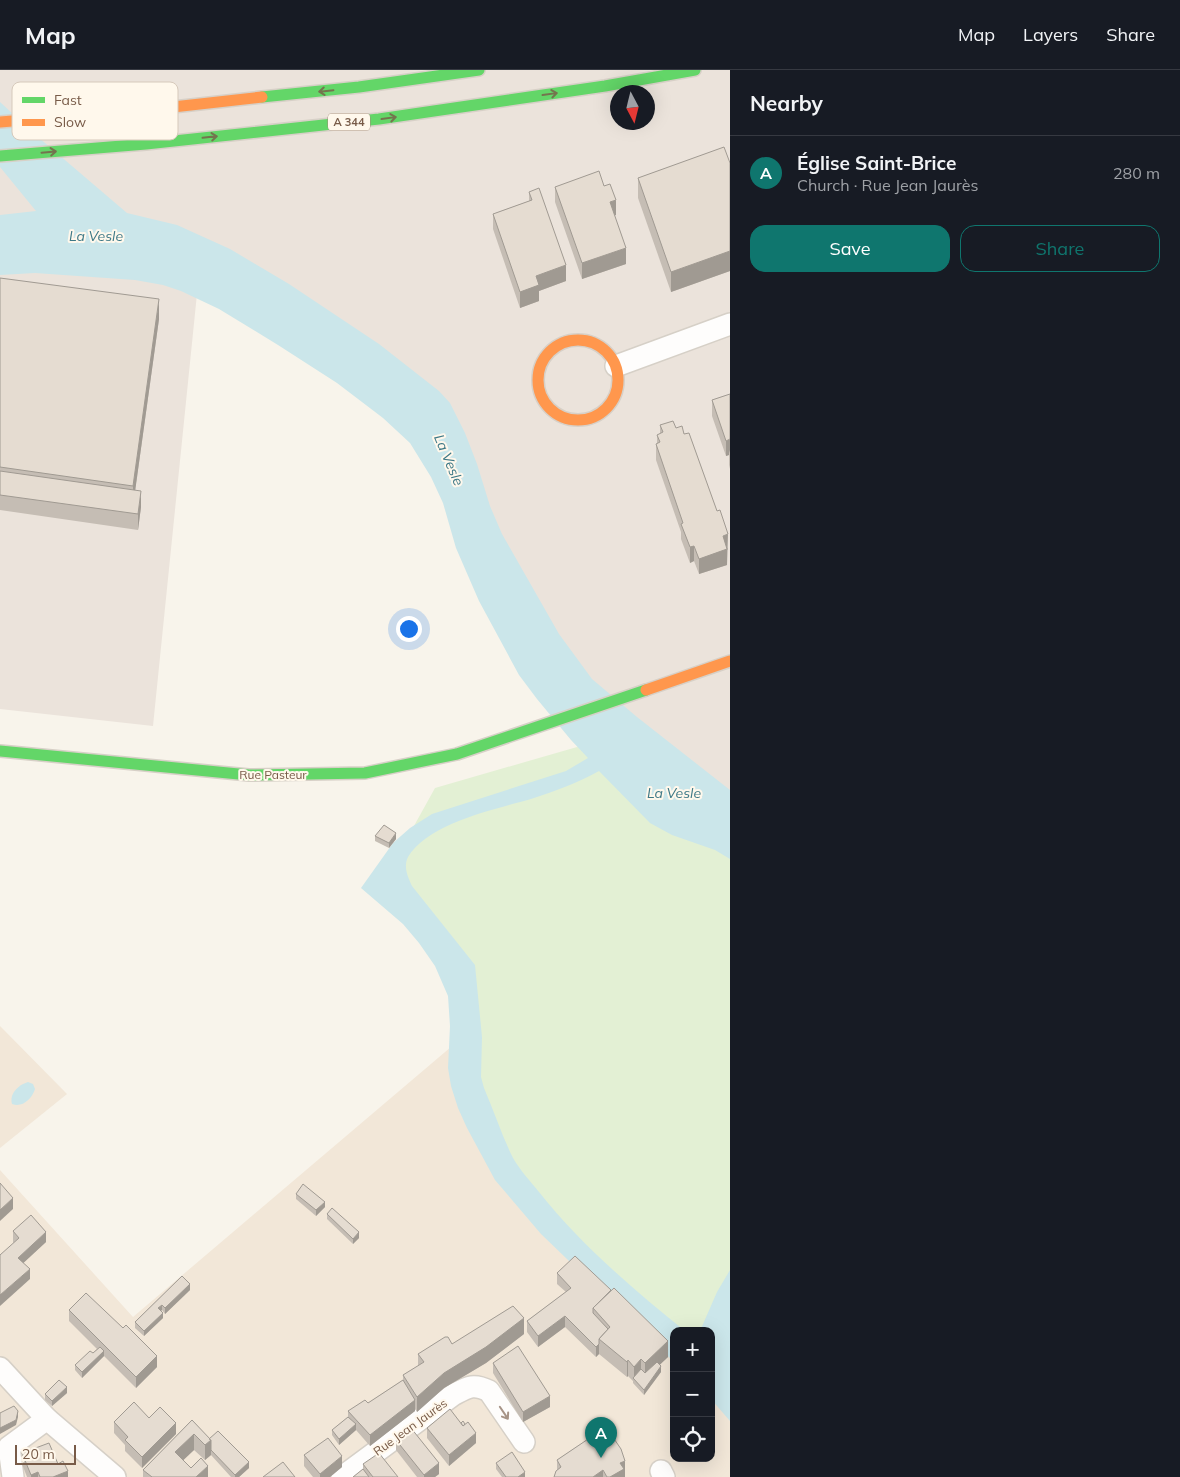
<!DOCTYPE html>
<meta charset="utf-8">
<style>
body{margin:0;font-family:Mulish,sans-serif;background:#20242c;color:#f1f3f6}
.controls{position:absolute;right:15px;bottom:15px;display:grid;overflow:hidden;border-radius:10px;box-shadow:0 5px 20px #0002}
.controls button{width:45px;height:45px;display:grid;place-items:center;padding:0;border:0;border-bottom:1px solid #363941;background:#171b24;color:#f1f3f6;font:25px sans-serif}
.compass{position:absolute;left:610px;top:15px;width:45px;height:45px;border-radius:50%;background:#171b24;box-shadow:0 5px 20px #0002;rotate:173deg}
.scale{position:absolute;left:15px;bottom:12px;width:61px;box-sizing:border-box;padding-left:5px;border:2px solid #785b48;border-top:0;font-size:14px;line-height:18px;white-space:nowrap;color:#785b48;-webkit-text-stroke:4px #fff8ec;paint-order:stroke}
.you{position:absolute;left:408px;top:558px;width:18px;height:18px;margin:-12px;border:4px solid #fff;border-radius:50%;background:#1a73e8;box-shadow:0 0 0 8px #1a73e833}
.badge{display:grid;place-items:center;width:32px;height:32px;border-radius:50%;background:#0f766e;color:#fff;font-size:16px;font-weight:700}
.pin{position:absolute;translate:-50% -41px;filter:drop-shadow(0 1px 2px #0008)}
.pin::after{content:'';position:absolute;top:26px;width:18px;height:15px;background:inherit;clip-path:polygon(0 0,100% 0,50% 100%)}
.list{margin:0;padding:0;list-style:none}
h2{display:flex;justify-content:space-between;align-items:center;height:65px;margin:0;padding:0 20px;font-size:21px}
h2 small{font-size:16px;font-weight:400;color:#9ea1a6}
.list li{display:grid;grid-template-columns:32px 1fr auto;gap:15px;align-items:center;box-sizing:border-box;height:75px;padding:0 20px;border-top:1px solid #363941}
.list b{display:block;font-size:19px;white-space:nowrap}
.list p{margin:0;font-size:16px;white-space:nowrap;color:#9ea1a6}
.list em{font-size:16px;font-style:normal;color:#9ea1a6}
.actions{display:flex;gap:10px;padding:15px 20px}
.actions a{flex:1;padding:11px 0;border:1px solid #0f766e;border-radius:15px;text-align:center;font-size:18px;color:#0f766e}
.actions .main{background:#0f766e;color:#fff}
.icon{flex:none;width:28px;height:28px;fill:none;stroke:currentColor;stroke-width:2;stroke-linecap:round;stroke-linejoin:round}
.map{position:relative;flex:none;width:730px;height:1407px;overflow:hidden}
header{display:flex;align-items:center;gap:30px;box-sizing:border-box;height:70px;padding:0 25px;background:#171b24;border-bottom:1px solid #363941}
header strong{font-size:24px}
nav{display:flex;gap:28px;margin-inline-start:auto;font-size:18px}
main{display:flex}
aside{flex:1;background:#171b24}
.map>svg:first-child{display:block}
</style>
<header>
<strong>Map</strong>
<nav><a>Map</a><a>Layers</a><a>Share</a></nav>
</header>
<main>
<div class="map">
<svg width="730" height="1407" viewBox="0 0 730 1407">
<rect width="100%" height="100%" fill="#f8f4eb"/>
<g fill="#f2e7d8">
<path d="M0,956L67,1024L0,1078Z"/>
<path d="M458,971L674,1282V1388H711V1322L730,1342V1407H0V1100L133,1247Z"/>
</g>
<path fill="#ebe3db" fill-rule="evenodd" d="M0,0H730V748L508,547L410,347L198,214L153,656L0,639ZM618,22H648V52H618Z"/>
<path fill="#e3f0d4" d="M629,662L730,748V1289L711,1261H674L507,1103L458,971L455,901L389,801L435,718Z"/>
<g fill="#cbe6ea">
<path d="M0,32L38,67L127,143L177,155L230,179L289,214L379,274L439,321L450,333L465,363L477,394L490,436L502,464L559,564L592,609L637,647L730,720V789L715,780L672,765L650,753L599,701C578,713 555,721 531,729C496,739 428,753 408,787C403,797 408,807 412,816L475,895L482,967L481,1007L484,1018C494,1041 502,1066 513,1088C520,1100 530,1111 539,1122C580,1174 633,1219 685,1261H674V1292L541,1164L495,1110L467,1058L458,1038L451,1016L448,998L450,956L448,926L435,896L419,873L403,854L361,818L393,773L410,758L432,744L566,701L588,688L571,670L537,629L519,605L479,531L456,478L443,433L431,407L410,373L383,348L337,313L278,275L219,239L181,221L163,215L135,210L35,203L0,205V145L36,141L0,97Z"/>
<path d="M28,1012L33,1014L35,1019C32,1029 22,1038 12,1034C9,1024 18,1015 28,1012Z"/>
<path d="M730,1200V1351L711,1329V1261H700L717,1222Z"/>
</g>
<g fill="none" stroke-linecap="round" stroke-linejoin="round">
<defs>
<g id="street">
<path d="M616,296L730,254"/>
<path d="M0,1298L47,1349L115,1407"/>
<path d="M661,1401L664,1407"/>
<path d="M13,1407L9,1377L47,1349"/>
<path d="M342,1407L453,1325C468,1317 473,1313 489,1321L524,1372"/>
</g>
<g id="fast">
<path d="M262,27L359,17L479,0"/>
<path d="M0,86L146,74L379,49L605,16L695,0"/>
<path d="M0,681L249,705L365,703L457,684L646,620"/>
</g>
<g id="slow">
<path d="M0,52L146,40L262,27"/>
<circle cx="578" cy="310" r="40"/>
<path d="M646,620L730,591"/>
</g>
</defs>
<use href="#street" stroke="#d6d0c7" stroke-width="24"/>
<use href="#fast" stroke="#d7d0c7" stroke-width="14"/>
<use href="#slow" stroke="#d7d0c7" stroke-width="14"/>
<use href="#street" stroke="#fefdfc" stroke-width="21"/>
<use href="#fast" stroke="#63d668" stroke-width="11"/>
<use href="#slow" stroke="#ff974d" stroke-width="11"/>
</g>
<g fill="#c5bdb4">
<path d="M730,93V201L671,222L638,128V108Z"/>
<path d="M604,116L616,145H614L626,194L582,209L555,132V117Z"/>
<path d="M529,122L566,211L539,221V231L520,238L493,159V144L529,131Z"/>
<path d="M0,208L159,249L135,421L141,437L138,460L0,440Z"/>
<path d="M730,324V399L729,395V385L726,386L712,346V330Z"/>
<path d="M660,355L676,358L684,364L728,480H727V495L699,504L694,491L690,493L681,469V462L656,390V374H657V365L660,364Z"/>
<path d="M375,766L396,769L389,778L375,771Z"/>
<path d="M296,1124L325,1137L316,1146L296,1129Z"/>
<path d="M327,1144L359,1168L353,1174L327,1149Z"/>
<path d="M13,1161L46,1172L23,1193L30,1209L13,1172Z"/>
<path d="M557,1203L668,1287L659,1295L661,1302L644,1325L633,1313V1311L628,1306L627,1307L599,1284L596,1287L565,1257L538,1277L527,1262V1251L566,1222L557,1214Z"/>
<path d="M182,1206L190,1220L165,1244L162,1240L161,1241L163,1248L144,1266L135,1258V1252Z"/>
<path d="M69,1240L157,1297L136,1318L104,1286L82,1308L75,1300V1295L93,1283L97,1279L69,1251Z"/>
<path d="M524,1264L486,1293L444,1318L417,1342L415,1339V1341L370,1376L356,1360L339,1375L332,1365V1360L348,1347V1341L368,1333L403,1310V1305L418,1296V1284L452,1274Z"/>
<path d="M493,1293L550,1337L523,1352L493,1303Z"/>
<path d="M67,1323L52,1336L45,1330V1324Z"/>
<path d="M149,1348L176,1364L142,1398L125,1381V1375L114,1363V1352Z"/>
<path d="M192,1350L209,1369L249,1398L239,1407H231L211,1385L205,1390L194,1380L183,1390L191,1398L208,1407H143V1400Z"/>
<path d="M606,1357L625,1407H554L557,1400V1390Z"/>
<path d="M427,1358L476,1373L449,1396L427,1368Z"/>
<path d="M396,1370L439,1404L435,1407H417L396,1380Z"/>
<path d="M22,1383L58,1394L68,1407H27L22,1394Z"/>
<path d="M304,1385L342,1397L330,1407H313L304,1396Z"/>
<path d="M496,1393L525,1407H502L496,1399Z"/>
<path d="M363,1394L398,1407H353L363,1399Z"/>
</g>
<g fill="#a09a92">
<path d="M616,130V145L610,147V132Z"/>
<path d="M626,178V194L582,209V193Z"/>
<path d="M730,181V201L671,222V202Z"/>
<path d="M566,195V211L539,221V231L520,238V222L536,206Z"/>
<path d="M159,229V249L133,436V416Z"/>
<path d="M730,369V383L729,380V385L726,386V371Z"/>
<path d="M141,421V437L138,460V444Z"/>
<path d="M728,464L727,495L699,504V489L723,466Z"/>
<path d="M694,476V491L690,493V477Z"/>
<path d="M396,763V769L389,778V773Z"/>
<path d="M13,1128V1139L0,1151V1140Z"/>
<path d="M325,1132V1137L316,1146V1140Z"/>
<path d="M46,1162V1172L18,1198V1188Z"/>
<path d="M359,1162V1168L353,1174V1169Z"/>
<path d="M30,1199V1209L0,1236V1225Z"/>
<path d="M190,1214V1220L165,1244V1238Z"/>
<path d="M162,1235V1240L158,1243V1238Z"/>
<path d="M163,1243V1248L144,1266V1261Z"/>
<path d="M565,1246V1257L538,1277V1266Z"/>
<path d="M524,1248V1264L486,1293L444,1318L417,1342V1327L444,1303Z"/>
<path d="M668,1271V1287L645,1309V1293Z"/>
<path d="M599,1274V1284L596,1287V1277Z"/>
<path d="M104,1281V1286L82,1308V1302Z"/>
<path d="M157,1286V1297L136,1318V1307Z"/>
<path d="M641,1289V1305L634,1309V1297Z"/>
<path d="M628,1290V1306L627,1307V1292Z"/>
<path d="M661,1296V1302L644,1325V1320Z"/>
<path d="M67,1317V1323L52,1336V1331Z"/>
<path d="M550,1326V1337L523,1352V1342Z"/>
<path d="M415,1330V1341L370,1376V1365Z"/>
<path d="M18,1341V1347L16,1355L0,1364V1358Z"/>
<path d="M176,1353V1364L142,1398V1387Z"/>
<path d="M356,1354V1360L339,1375V1369Z"/>
<path d="M476,1363V1373L449,1396V1385Z"/>
<path d="M194,1364V1380L175,1398V1382Z"/>
<path d="M211,1370V1385L205,1390V1375Z"/>
<path d="M342,1386V1397L330,1407H320V1404Z"/>
<path d="M625,1391V1407H610L620,1393Z"/>
<path d="M249,1392V1398L239,1407H235V1405Z"/>
<path d="M439,1393V1404L435,1407H424V1405Z"/>
<path d="M208,1396V1407H196Z"/>
<path d="M603,1400V1407H593Z"/>
<path d="M68,1401V1407H53Z"/>
<path d="M38,1402V1407H31V1405Z"/>
<path d="M525,1402V1407H518Z"/>
</g>
<g fill="#e5dcd1" stroke="#a09a92">
<path d="M724,77L730,93V181L671,202L638,108Z"/>
<path d="M599,101L604,116L610,114L616,130L610,132L626,178L582,193L555,117Z"/>
<path d="M539,118L566,195L536,206L539,215L520,222L493,144L532,130L529,122Z"/>
<path d="M0,208L159,229L133,416L0,397Z"/>
<path d="M730,324V369L726,371L712,330Z"/>
<path d="M673,351L676,358L682,356L684,364L689,363L717,441L720,440L728,464L723,466L727,479L699,489L694,476L690,477L681,454L683,453L656,374L660,372L657,365L663,362L660,355Z"/>
<path d="M0,401L141,421L138,444L0,425Z"/>
<path d="M384,755L396,763L389,773L375,766Z"/>
<path d="M0,1113L13,1128L0,1140Z"/>
<path d="M303,1114L325,1132L316,1140L296,1124Z"/>
<path d="M332,1138L359,1162L353,1169L327,1144Z"/>
<path d="M31,1145L46,1162L18,1188L30,1199L0,1225V1185L19,1168L13,1161Z"/>
<path d="M575,1186L611,1220L593,1238V1243L608,1259L599,1269V1274L596,1277L565,1246L538,1266L527,1251L571,1218L557,1203Z"/>
<path d="M182,1206L190,1214L165,1238L162,1235L158,1238L163,1243L144,1261L135,1252Z"/>
<path d="M614,1218L668,1271L645,1293L641,1289L634,1297L628,1290L627,1292L599,1269L610,1257L593,1238Z"/>
<path d="M86,1223L123,1258L126,1255L157,1286L136,1307L69,1240Z"/>
<path d="M513,1236L524,1248L486,1277L444,1303L417,1327L403,1305L424,1292L418,1284L445,1267H448L452,1274Z"/>
<path d="M518,1276L550,1326L523,1342L493,1293Z"/>
<path d="M100,1277L104,1281L82,1302L75,1295L90,1281L93,1283Z"/>
<path d="M657,1292L661,1296L644,1320L633,1308L641,1299L645,1303Z"/>
<path d="M59,1310L67,1317L52,1331L45,1324Z"/>
<path d="M403,1310L415,1330L370,1365L348,1341L365,1330L368,1333Z"/>
<path d="M134,1332L149,1348L160,1337L176,1353L142,1387L125,1370L128,1367L114,1352Z"/>
<path d="M14,1336L18,1341L16,1350L0,1358V1343Z"/>
<path d="M450,1339L463,1356L468,1352L476,1363L449,1385L427,1358Z"/>
<path d="M348,1347L356,1354L339,1369L332,1360Z"/>
<path d="M192,1350L211,1370L205,1375L194,1364L175,1382L191,1398L201,1388L208,1396L196,1407H152L143,1400Z"/>
<path d="M463,1351L465,1354L463,1356L461,1353Z"/>
<path d="M606,1357L621,1379L625,1391L620,1393L624,1399L610,1407H607L603,1400L593,1407H554L556,1401L561,1397L557,1390Z"/>
<path d="M411,1358L439,1393L424,1405L396,1370Z"/>
<path d="M218,1361L249,1392L235,1405L211,1380V1370L209,1369Z"/>
<path d="M328,1368L342,1386L320,1404L304,1385Z"/>
<path d="M49,1373L58,1394L63,1391L68,1401L53,1407H40L38,1402L31,1405L22,1383Z"/>
<path d="M512,1382L525,1402L518,1407H506L496,1393Z"/>
<path d="M379,1383L398,1407H373L363,1394Z"/>
<path d="M283,1392L295,1407H263Z"/>
<path d="M363,1399L369,1407H353Z"/>
</g>
<defs><path id="oneway-shaft" d="M-6 0H5M1.5-3L5.5 0L1.5 3" fill="none" stroke-width="1.6" stroke-linecap="round" stroke-linejoin="round" transform="scale(1.25)"/></defs>
<g stroke="#74744e">
<use href="#oneway-shaft" transform="translate(326 21) rotate(174)"/>
<use href="#oneway-shaft" transform="translate(550 24) rotate(-8)"/>
<use href="#oneway-shaft" transform="translate(389 48) rotate(-8)"/>
<use href="#oneway-shaft" transform="translate(210 67) rotate(-6)"/>
<use href="#oneway-shaft" transform="translate(49 82) rotate(-5)"/>
</g>
<use stroke="#a79487" href="#oneway-shaft" transform="translate(504 1343) rotate(56)"/>
<g text-anchor="middle" dominant-baseline="central" stroke-width="4" stroke-linejoin="round" paint-order="stroke">
<rect fill="#fff8ec" stroke="#a08a79" stroke-width="1" x="328" y="43.5" width="42" height="17" rx="4"/>
<g font-size="11" font-weight="bold" fill="#785b48">
<text x="349" y="52">A 344</text>
</g>
<g font-size="12" fill="#785b48" stroke="#fff8ec">
<text x="273" y="704">Rue Pasteur</text>
<text transform="translate(410 1357) rotate(-36)">Rue Jean Jaurès</text>
</g>
<g font-size="14" font-style="italic" fill="#3d7886" stroke="#fff8ec">
<text x="96" y="166">La Vesle</text>
<text transform="translate(449 390) rotate(67)">La Vesle</text>
<text x="674" y="723">La Vesle</text>
</g>
</g>
<rect x="12" y="12" width="166" height="58" rx="8" fill="#fff8ec" stroke="#d6c9bb" stroke-width="1"/>
<rect x="22" y="27" width="23" height="6" fill="#63d668"/>
<rect x="22" y="49" width="23" height="7" fill="#ff974d"/>
<g font-size="14" fill="#785b48">
<text x="54" y="35">Fast</text>
<text x="54" y="57">Slow</text>
</g>
</svg>
<div class="controls">
<button>+</button>
<button>−</button>
<button><svg class="icon" aria-label="locate" viewBox="0 0 24 24"><circle cx="12" cy="12" r="6"/><path d="M12 2v4M12 18v4M2 12h4M18 12h4"/></svg></button>
</div>
<svg class="compass" viewBox="-18 -18 36 36"><path d="M0-13l5 13h-10z" fill="#e53935"/><path d="M0 13l5-13h-10z" fill="#9ea1a6"/></svg>
<div class="scale">20 m</div>
<div class="you"></div>
<div class="pin badge" style="left:601px;top:1388px">A</div>
</div>
<aside>
<h2>Nearby<small></small></h2>
<ul class="list">
<li><span class="badge">A</span><div><b>Église Saint-Brice</b><p>Church · Rue Jean Jaurès</p></div><em>280 m</em></li>
</ul>
<div class="actions"><a class="main">Save</a><a>Share</a></div>
</aside>
</main>
